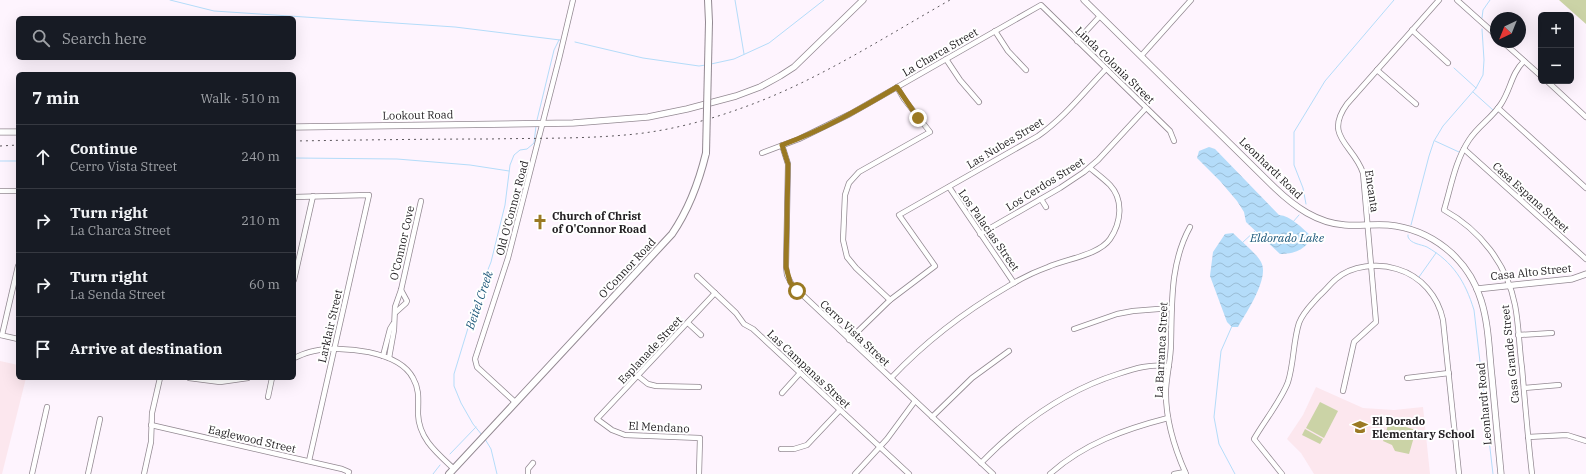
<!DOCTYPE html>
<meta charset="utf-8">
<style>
body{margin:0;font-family:"IBM Plex Serif",serif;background:#20242c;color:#f1f3f6}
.controls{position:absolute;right:12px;top:12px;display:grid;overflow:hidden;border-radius:6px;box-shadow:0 4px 16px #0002}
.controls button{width:36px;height:36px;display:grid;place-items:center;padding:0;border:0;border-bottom:1px solid #363941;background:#171b24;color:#f1f3f6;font:20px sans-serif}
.compass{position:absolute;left:1490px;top:12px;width:36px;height:36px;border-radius:50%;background:#171b24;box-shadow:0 4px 16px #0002;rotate:223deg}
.stop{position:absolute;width:12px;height:12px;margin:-9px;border:3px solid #9a7923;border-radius:50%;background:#fff}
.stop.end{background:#9a7923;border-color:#fff;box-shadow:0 1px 4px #0008}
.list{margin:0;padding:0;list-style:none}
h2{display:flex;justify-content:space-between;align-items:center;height:52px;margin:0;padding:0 16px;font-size:17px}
h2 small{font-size:13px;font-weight:400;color:#9ea1a6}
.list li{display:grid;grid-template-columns:26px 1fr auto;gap:12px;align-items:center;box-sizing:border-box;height:64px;padding:0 16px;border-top:1px solid #363941}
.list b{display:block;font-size:15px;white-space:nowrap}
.list p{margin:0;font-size:13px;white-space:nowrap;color:#9ea1a6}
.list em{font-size:13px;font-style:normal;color:#9ea1a6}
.icon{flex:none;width:22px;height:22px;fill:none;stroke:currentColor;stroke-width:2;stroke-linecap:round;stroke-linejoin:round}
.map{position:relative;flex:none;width:1586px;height:474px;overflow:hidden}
.search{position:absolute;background:#171b24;box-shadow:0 4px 16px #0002;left:16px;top:16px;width:280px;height:44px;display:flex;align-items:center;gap:10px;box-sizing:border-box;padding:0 14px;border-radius:6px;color:#9ea1a6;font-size:15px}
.panel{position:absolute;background:#171b24;box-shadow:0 4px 16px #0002;left:16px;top:72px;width:280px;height:308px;border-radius:6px}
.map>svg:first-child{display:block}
</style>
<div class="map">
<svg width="1586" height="474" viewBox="0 0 1586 474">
<defs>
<pattern id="water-waves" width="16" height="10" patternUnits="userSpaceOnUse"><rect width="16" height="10" fill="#b4dcf9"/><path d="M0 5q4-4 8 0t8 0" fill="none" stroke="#9abcd5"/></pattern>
</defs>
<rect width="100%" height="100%" fill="#fef4fe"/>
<g fill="#fce7ee">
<path d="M0,361L18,365V378H26L2,474H0Z"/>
<path d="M1316,387L1363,408L1394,410L1423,407L1430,474H1314L1301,453L1287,439L1303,415Z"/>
</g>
<g fill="#cbd3a6">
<path d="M1559,0H1586V24Z"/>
<path d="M1320,402L1338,411L1324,438L1306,428Z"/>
<path d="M1389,422L1416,430L1409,454L1395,451L1392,445L1383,441Z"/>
<path d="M1305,429L1323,439L1320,444L1302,435Z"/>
</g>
<g fill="url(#water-waves)">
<path d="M1209,147L1215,149L1279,215C1291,216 1302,228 1311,236C1307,250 1293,254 1280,254L1246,222L1244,212L1237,201L1220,181L1197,158L1199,151Z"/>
<path d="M1233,233C1241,241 1256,253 1261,262C1270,278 1246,313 1238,327H1232L1227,322L1210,276L1213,252L1225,234Z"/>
</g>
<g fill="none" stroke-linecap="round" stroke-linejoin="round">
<g stroke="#b4dcf9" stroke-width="1">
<path d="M170,0L214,11L455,27L560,40"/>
<path d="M735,0L744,54"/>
<path d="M1482,18L1483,10L1490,0"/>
<path d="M575,42L643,58L699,66L706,65"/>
<path d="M711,64L734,59L769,43L824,0"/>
<path d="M1454,68L1476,88"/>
<path d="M1473,92L1493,110"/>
<path d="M537,120L554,50L559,40"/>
<path d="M1435,141L1459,152"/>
<path d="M294,158L397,159L470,165L509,171"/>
<path d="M0,161H18"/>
<path d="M1306,204L1303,188L1294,165V132L1325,81L1394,0"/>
<path d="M1293,222L1299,215"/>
<path d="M1411,225L1429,156L1434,141L1443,126L1476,88L1483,75L1484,60L1482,29"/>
<path d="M1408,235V237C1411,244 1420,244 1427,247C1453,262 1465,281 1474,310L1493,474"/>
<path d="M1242,243L1255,231"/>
<path d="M1419,277L1436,253"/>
<path d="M1232,326L1221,351L1214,417L1219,444L1235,474"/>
<path d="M482,435L473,424L461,403L454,386V374L479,292L491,262L505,205L510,165L514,155L520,150L527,149L534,143L536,126"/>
<path d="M485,439L491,449L497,474"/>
<path d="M450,454L476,427"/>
<path d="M433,474L440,465"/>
</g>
<defs>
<g id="minor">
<path d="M1457,0L1496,35"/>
<path d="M1412,30L1448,63"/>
<path d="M995,31L1008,51L1026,70"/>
<path d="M1077,41L1100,16"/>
<path d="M1503,42L1541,76"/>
<path d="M1141,56L1191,0"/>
<path d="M946,59L960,80L979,102"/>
<path d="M1524,61C1511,74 1511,89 1501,104C1492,118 1478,126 1469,140C1455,161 1451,187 1444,210C1480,230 1507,264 1515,305C1519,325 1519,347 1522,368C1525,403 1528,439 1532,474"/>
<path d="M1377,70L1416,104"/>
<path d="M1547,81L1586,117"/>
<path d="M1498,108L1586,188"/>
<path d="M782,145L788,164L786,267L787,275L792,285L993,474"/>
<path d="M1464,149L1586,259"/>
<path d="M762,153L799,139L850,114L1041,5L1170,131L1174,141"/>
<path d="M949,187L1014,283"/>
<path d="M0,191H18"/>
<path d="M294,197L369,195L309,461"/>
<path d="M1041,199L1046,207"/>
<path d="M980,234L1060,188L1084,172L1098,160L1146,108"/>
<path d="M697,276L736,313L744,324L753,329L909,474"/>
<path d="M294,280L313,196"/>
<path d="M890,300L856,268L847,257L843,240L845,195L849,183L859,172L930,132L904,99L897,87"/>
<path d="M396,312L406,303L407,301L401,290"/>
<path d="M688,323L701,335"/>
<path d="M1074,329L1117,314L1133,311L1171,308"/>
<path d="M0,335L18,339"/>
<path d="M2,335L18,266"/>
<path d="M1518,335L1552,333"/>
<path d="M849,340L890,300L935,266L899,215L1038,136C1064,118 1084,92 1106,69"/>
<path d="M383,356L390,329L393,324"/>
<path d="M294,358C301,355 307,352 314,351C342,345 399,351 413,378C420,390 418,401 418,414C419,439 437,453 454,469"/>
<path d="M389,358L394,330L395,307L401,290L421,201"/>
<path d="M638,376L648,384L656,386L699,387"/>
<path d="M189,378L220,382L248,378"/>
<path d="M891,378C925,342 964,312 1007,287C1020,279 1034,272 1048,267C1066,259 1099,255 1110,239C1121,223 1124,200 1110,185C1104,179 1096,173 1090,168"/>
<path d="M1407,378L1449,373"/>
<path d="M1524,388L1559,385"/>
<path d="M1343,391L1354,342L1376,322L1363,173C1354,145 1323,137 1347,104L1439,0"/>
<path d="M782,393L800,373"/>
<path d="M268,397L272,378"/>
<path d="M515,402L477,367L475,359L508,258L559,59L573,0"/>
<path d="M932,417L972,378L1009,351"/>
<path d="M151,425L342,469L349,472L348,474"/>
<path d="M1528,437L1567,435L1586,441"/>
<path d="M781,449H794L807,445L840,410"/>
<path d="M981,463C1020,423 1064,391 1118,374C1136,368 1150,364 1169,366"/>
<path d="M32,474L47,407"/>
<path d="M88,474L100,419"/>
<path d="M144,474L151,442L152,413L160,378"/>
<path d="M528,474V469L533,463"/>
<path d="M699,474L700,438L625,435L612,430L597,419L715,293"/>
<path d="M855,474L887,439L915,401"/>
<path d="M1050,474C1083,444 1125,429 1168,418"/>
<path d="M1174,474L1185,472"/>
<path d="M1186,474C1174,447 1165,419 1166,389C1167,373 1171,358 1171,343C1172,304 1170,263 1190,227"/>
<path d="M1282,474L1254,439C1263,423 1282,399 1288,382C1294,363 1293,342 1299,323C1303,312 1312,304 1319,296C1325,291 1330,284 1336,279C1352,265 1378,263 1397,269C1421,276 1438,296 1443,320L1459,474"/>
</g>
<g id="tertiary">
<path d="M1084,0L1275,188C1295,207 1317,223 1345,225C1359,226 1374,224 1388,225C1431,229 1468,258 1481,300C1489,325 1489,352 1492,378C1495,410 1498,442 1501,474"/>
<path d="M294,127L573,123L648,117L687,109L736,96L760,87L780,76L794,67L863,0"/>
<path d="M0,132H18"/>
<path d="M1477,289L1572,279L1586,274"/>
</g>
<g id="secondary">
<path d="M708,0L709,22"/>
<path d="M449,474L672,234C689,209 699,182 706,153"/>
</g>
</defs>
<use href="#minor" stroke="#938992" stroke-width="6"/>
<use href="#tertiary" stroke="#938992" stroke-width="7"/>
<use href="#secondary" stroke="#938992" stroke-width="8"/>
<use href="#minor" stroke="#fff" stroke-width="4.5"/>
<use href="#tertiary" stroke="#fff" stroke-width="5.5"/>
<use href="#secondary" stroke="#fff" stroke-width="6"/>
<g stroke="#5c575c" stroke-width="1" stroke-dasharray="2 4" stroke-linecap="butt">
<path d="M294,141C359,140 425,139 490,139C535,138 580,139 625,135C663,132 703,122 739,109C814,83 881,39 950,0"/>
<path d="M0,146L18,145"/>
</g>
<defs>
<path id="secondary-bridge" d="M706,153L709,22"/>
</defs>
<use href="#secondary-bridge" stroke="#938992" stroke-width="8" stroke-linecap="butt"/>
<use href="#secondary-bridge" stroke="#fff" stroke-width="6"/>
</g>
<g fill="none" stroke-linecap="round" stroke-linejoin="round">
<path stroke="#9a7923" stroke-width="5" d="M797,291L790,282L786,267L788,164L782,145C823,130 860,109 897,87L918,118"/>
</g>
<defs>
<symbol id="church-bare" viewBox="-9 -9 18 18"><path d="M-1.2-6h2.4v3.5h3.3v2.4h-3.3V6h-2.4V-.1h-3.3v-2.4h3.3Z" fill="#9a7923" stroke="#fff" stroke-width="2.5" paint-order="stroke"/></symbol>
<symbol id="school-bare" viewBox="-9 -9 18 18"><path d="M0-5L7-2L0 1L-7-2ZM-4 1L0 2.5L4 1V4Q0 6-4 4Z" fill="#9a7923" stroke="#fff" stroke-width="2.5" paint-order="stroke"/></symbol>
</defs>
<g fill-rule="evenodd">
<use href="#church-bare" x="529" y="211" width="22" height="22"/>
<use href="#school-bare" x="1349" y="416" width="22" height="22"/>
</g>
<g text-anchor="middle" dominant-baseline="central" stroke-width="4" stroke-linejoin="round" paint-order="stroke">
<g font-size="11" fill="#232023" stroke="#fff">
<text transform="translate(940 52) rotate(-30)">La Charca Street</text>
<text transform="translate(1115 65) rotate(44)">Linda Colonia Street</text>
<text transform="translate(418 115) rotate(-1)">Lookout Road</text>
<text transform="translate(1005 143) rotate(-31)">Las Nubes Street</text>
<text transform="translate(1271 168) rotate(44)">Leonhardt Road</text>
<text transform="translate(1045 184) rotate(-32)">Los Cerdos Street</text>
<text transform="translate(1372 191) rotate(82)">Encanta</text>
<text transform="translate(1531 197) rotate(42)">Casa Espana Street</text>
<text transform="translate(512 208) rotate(-75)">Old O'Connor Road</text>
<text transform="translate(989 230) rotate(55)">Los Palacias Street</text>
<text transform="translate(402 243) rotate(-77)">O'Connor Cove</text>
<text transform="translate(627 268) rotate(-47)">O'Connor Road</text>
<text transform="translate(1531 272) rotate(-6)">Casa Alto Street</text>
<text transform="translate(330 326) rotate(-77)">Larklair Street</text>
<text transform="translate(855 333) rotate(43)">Cerro Vista Street</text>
<text transform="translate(650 350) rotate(-47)">Esplanade Street</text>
<text transform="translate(1161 350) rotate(-87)">La Barranca Street</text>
<text transform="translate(1510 354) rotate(-96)">Casa Grande Street</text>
<text transform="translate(809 369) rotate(43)">Las Campanas Street</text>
<text transform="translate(1484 404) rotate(-95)">Leonhardt Road</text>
<text transform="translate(659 427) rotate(3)">El Mendano</text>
<text transform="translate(252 439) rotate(13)">Eaglewood Street</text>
</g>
<g font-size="11" font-weight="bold" fill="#232023" stroke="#fff" text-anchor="start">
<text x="552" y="216">Church of Christ<tspan x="552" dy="13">of O'Connor Road</tspan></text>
<text x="1372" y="421">El Dorado<tspan x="1372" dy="13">Elementary School</tspan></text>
</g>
<g font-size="12" font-style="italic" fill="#1c5779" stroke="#fff">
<text x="1287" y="237">Eldorado Lake</text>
<text transform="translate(479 300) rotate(-71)">Beitel Creek</text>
</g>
</g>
</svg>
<div class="controls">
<button>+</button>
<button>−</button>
</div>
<svg class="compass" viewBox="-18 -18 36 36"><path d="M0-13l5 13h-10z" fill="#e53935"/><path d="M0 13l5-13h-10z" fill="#9ea1a6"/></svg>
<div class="stop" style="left:797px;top:291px"></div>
<div class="stop end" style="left:918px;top:118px"></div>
<div class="search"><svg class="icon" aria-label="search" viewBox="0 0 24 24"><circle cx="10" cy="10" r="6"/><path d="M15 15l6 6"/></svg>Search here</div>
<section class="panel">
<h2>7 min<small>Walk · 510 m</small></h2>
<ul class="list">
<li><svg class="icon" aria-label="ahead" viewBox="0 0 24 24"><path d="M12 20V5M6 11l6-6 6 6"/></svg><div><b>Continue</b><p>Cerro Vista Street</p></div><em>240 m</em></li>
<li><svg class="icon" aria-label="right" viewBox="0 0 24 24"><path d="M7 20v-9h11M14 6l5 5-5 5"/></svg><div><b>Turn right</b><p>La Charca Street</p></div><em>210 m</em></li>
<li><svg class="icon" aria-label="right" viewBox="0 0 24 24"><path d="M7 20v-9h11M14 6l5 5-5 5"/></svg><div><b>Turn right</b><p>La Senda Street</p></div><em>60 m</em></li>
<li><svg class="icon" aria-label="arrive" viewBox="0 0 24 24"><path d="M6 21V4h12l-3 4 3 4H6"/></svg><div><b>Arrive at destination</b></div></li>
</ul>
</section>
</div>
